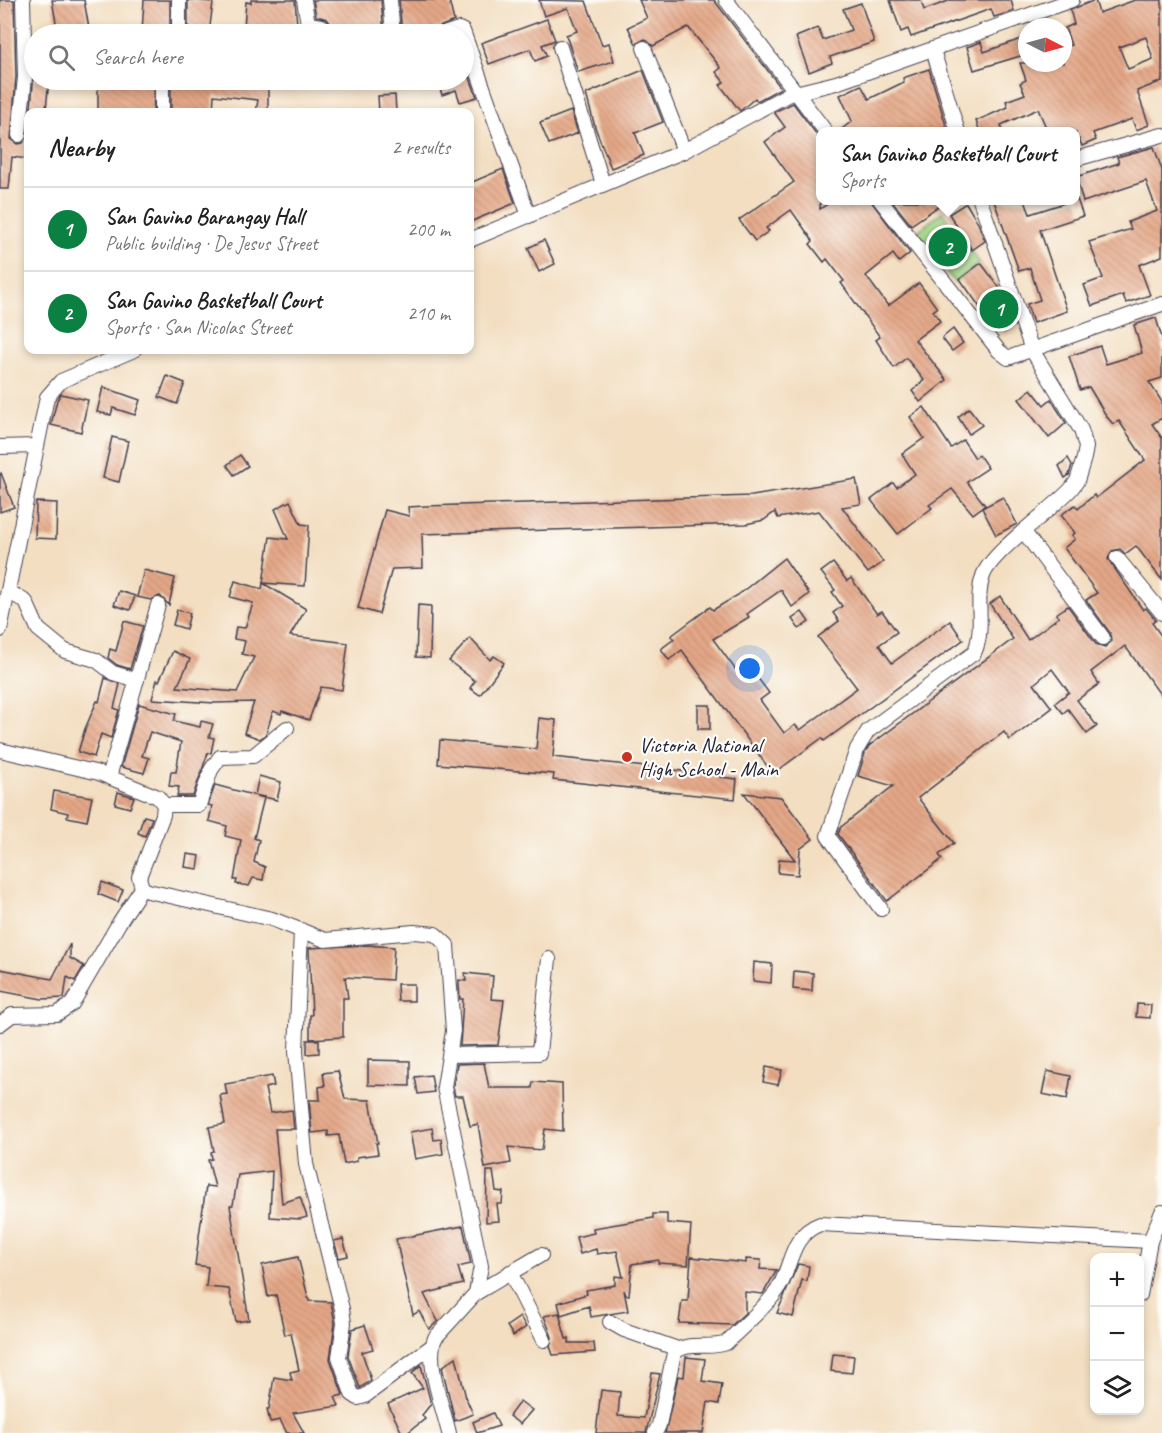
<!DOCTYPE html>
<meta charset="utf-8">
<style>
body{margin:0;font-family:Caveat,sans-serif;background:#f2f2f2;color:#222}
.controls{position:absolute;right:18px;bottom:18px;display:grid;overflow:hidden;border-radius:12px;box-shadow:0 3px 9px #0003}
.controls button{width:54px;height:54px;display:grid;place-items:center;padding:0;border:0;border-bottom:2px solid #e0e0e0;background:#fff;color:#222;font:30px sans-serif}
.compass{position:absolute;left:1018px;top:18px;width:54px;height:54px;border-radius:50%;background:#fff;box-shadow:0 3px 9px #0003;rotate:96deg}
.you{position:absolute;left:750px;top:669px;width:21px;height:21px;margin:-15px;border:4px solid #fff;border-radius:50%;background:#1a73e8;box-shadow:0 0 0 9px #1a73e833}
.badge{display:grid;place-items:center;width:39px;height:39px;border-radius:50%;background:#0b8043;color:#fff;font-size:20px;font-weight:700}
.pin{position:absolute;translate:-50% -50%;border:3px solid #fff;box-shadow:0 2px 6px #0006}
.popup{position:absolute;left:816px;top:127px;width:264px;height:78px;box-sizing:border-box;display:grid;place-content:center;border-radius:12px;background:#fff;filter:drop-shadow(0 2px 4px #0005);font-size:20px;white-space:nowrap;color:#767676}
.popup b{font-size:22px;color:#222}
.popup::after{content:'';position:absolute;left:50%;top:100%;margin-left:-12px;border:12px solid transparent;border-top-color:#fff}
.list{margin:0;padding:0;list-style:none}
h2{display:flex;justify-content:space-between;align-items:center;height:78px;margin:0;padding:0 24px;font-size:26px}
h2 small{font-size:20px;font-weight:400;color:#767676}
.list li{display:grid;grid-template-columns:39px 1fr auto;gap:18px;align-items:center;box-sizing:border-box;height:84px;padding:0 24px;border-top:2px solid #e0e0e0}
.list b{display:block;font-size:22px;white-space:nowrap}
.list p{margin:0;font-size:20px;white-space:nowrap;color:#767676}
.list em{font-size:20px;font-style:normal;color:#767676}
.icon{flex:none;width:33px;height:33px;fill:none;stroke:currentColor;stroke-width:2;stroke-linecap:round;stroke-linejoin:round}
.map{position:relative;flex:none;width:1162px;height:1433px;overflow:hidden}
.search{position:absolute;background:#fff;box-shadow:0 3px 9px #0003;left:24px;top:24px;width:450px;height:66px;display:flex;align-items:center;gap:15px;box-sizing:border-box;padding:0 21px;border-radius:33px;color:#767676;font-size:22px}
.panel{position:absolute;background:#fff;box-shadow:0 3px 9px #0003;left:24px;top:108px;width:450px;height:246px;border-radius:12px}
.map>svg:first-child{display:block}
</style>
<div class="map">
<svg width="1162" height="1433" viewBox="0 0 1162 1433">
<defs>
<pattern id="building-back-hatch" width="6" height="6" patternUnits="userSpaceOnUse" patternTransform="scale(1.5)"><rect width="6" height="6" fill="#e4a787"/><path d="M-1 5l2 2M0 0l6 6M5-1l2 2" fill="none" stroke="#c38f75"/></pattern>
</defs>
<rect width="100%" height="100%" fill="#fdfcf7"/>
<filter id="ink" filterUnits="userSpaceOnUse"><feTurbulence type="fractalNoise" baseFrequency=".0167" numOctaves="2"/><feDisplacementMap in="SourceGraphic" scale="12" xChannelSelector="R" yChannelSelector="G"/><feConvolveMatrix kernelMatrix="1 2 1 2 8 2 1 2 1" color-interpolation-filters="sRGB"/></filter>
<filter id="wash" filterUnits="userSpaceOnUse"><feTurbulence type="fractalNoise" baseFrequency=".008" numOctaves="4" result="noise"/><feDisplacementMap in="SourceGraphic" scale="24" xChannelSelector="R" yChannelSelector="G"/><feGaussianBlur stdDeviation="1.35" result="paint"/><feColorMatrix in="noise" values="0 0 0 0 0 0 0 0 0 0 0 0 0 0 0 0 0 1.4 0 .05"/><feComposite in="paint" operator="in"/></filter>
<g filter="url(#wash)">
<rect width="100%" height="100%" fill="#f3dec1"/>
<path fill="#a3d584" stroke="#627c60" stroke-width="1.5" d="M942,212L980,263L954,282L917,232Z"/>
<g id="blocks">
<g fill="url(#building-back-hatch)" fill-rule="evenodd">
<path d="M0,0H14L16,77L11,139L18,144L23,143L28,131V159L12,157L9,189H0Z"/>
<path d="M52,0H84L90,34H58Z"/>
<path d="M144,0H170V34L142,33Z"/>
<path d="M188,0L213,2L209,34H188Z"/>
<path d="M251,0H295L297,25L276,27V34H248V27H244L246,2L251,3Z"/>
<path d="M313,0H381L384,34H374L373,27L336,25L335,34H325L329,31L330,23L327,19L316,16Z"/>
<path d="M399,0H449L454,21L429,31V34H402Z"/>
<path d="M539,0L586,1L602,45L609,43L614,61L578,72L566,35L577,31L568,8L544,16Z"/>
<path d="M639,0H714L781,88L757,101L755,98L740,111L720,85L724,82L716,72L721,68L688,27L653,46L645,39L636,44L628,27L647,18Z"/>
<path d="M890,0H921L924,10L951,0H1011L1014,11L994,17L991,9L911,37L908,29L901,32Z"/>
<path d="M1095,0L1099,13L1135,0H1162V81L1137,91L1149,125L1136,130L1132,119L1093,133L1096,140L1082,146L1079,139L1076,141V132H1048L1038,109L1001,125L1003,132H980L976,121L1008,107L1006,101L1025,94L1020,83L1026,80L1020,63H1063V48L1071,45L1065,28L1074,24L1070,10ZM1146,37L1153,59L1128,69L1119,47Z"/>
<path d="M861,3L874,42L830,57L832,63L809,72L796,37L818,28L823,40L851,30L843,9Z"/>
<path d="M547,19L555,40L542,45L547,56L535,61L530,49L489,64L481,43Z"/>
<path d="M1024,38L1027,54L974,70L967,47L981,42L984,52Z"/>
<path d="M929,69L948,132H838L852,121L840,95L861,85L869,99L904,82L903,78Z"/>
<path d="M643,70L663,122L635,133L644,155L611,168L595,127L586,94Z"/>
<path d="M34,73V80H49L46,109L31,108Z"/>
<path d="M469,75L477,97L460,102L456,90L442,95L437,80H464Z"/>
<path d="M98,80H155L153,112H98Z"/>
<path d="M174,80H268V112H256L258,100L214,95L213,112H171V87Z"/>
<path d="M395,95L396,112H379L378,96Z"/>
<path d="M793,103L820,139V209L832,201H871L910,253L899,262L893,254L866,276L888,306L919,283L937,308L933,311L940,321L915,340L947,380L920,402L912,391L924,380L906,358L894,368L876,340L880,337L841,283L844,281L827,259L824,262L810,244L813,241L791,210L766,228L769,231L755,241L739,220L794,182L765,142L785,127L774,112Z"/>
<path d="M571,111L578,133L549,144L540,123Z"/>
<path d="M1154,147L1162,170V256L1139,265L1150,295L1126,303L1123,295L1092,306L1084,285L1103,278L1089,242L1131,229L1128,222L1157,211L1146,181L1083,202L1076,177L1119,163L1117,157Z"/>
<path d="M503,169L515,203L470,222V183Z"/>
<path d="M1077,199L1083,216L1040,230L1067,311L1033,323L1027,304L1040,300L1030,268L1019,271L994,201H1025L1030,214Z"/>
<path d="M892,201H946L911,225Z"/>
<path d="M966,203L978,223L985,241L972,250L949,214Z"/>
<path d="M544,240L555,264L539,272L528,248Z"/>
<path d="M981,263L1002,291L1014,326L1004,332L986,306L982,310L960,279Z"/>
<path d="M1156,318L1162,338V378L1149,382L1162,402V418L1152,424L1162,438V580L1136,546L1125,554L1120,549L1112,551L1108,559L1143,610L1146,608L1156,620L1152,623L1162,637V697L1125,646L1091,672L1099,684L1077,700L1097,726L1087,734L1068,709L1063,713L1055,703L1069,692L1052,669L1034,684L1052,708L1010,740L1004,732L918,798L954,843L939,855L942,859L887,901L838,834L841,827L893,786L858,776L865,753L869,746L1013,639L990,604L1000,596L1028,640L1059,617L1056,614L1068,606L1096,644L1105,647L1111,642L1110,633L1086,600L1097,593L1064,548L1075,539L1072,535L1075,533L1061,515L1075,505L1078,509L1094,495L1096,498L1145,460L1119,421L1113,424L1107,417L1089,387L1080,390L1069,356L1100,346L1106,364L1142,353L1134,325Z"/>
<path d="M953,329L963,343L952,351L942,338Z"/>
<path d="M167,376L185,383L177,404L159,397Z"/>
<path d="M103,387L140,400L135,415L113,408L111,415L97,412Z"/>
<path d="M1031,389L1044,405L1051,399L1066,423L1049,438L1019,399Z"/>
<path d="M61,394L88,400L81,432L51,425L57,400Z"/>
<path d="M924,407L951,448L963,440L975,458L979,455L988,468L967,482L985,505L973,514L952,489L929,505L932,508L898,534L871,500L893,483L897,487L915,474L902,454L924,438L910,417Z"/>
<path d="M969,408L982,425L969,434L958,417Z"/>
<path d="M112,437L128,441L119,482L103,478Z"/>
<path d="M240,455L248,466L234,475L227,465Z"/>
<path d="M1068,458L1072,465L1069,475L1065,478L1059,466Z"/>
<path d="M1,473L14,507L0,512V474Z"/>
<path d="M856,479L861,504L842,507L883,562L868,573L819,511L778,518L775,512L764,520L746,524L422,534L423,568L392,569L379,614L358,608L385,510L409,516L408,507L426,506L752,496Z"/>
<path d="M1003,497L1017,524L996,535L982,508Z"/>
<path d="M290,501L301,524L309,525L305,586L263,583L270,537L288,539L275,509Z"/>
<path d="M36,502L57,503L56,539L35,538Z"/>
<path d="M784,558L809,594L792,607L781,590L747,614L749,617L713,639L735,669L745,661L769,693L760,700L784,733L795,725L800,730L857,688L818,637L839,621L833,613L842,606L832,592L835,590L821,572L833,563L847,581L851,578L877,614L882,611L897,632L879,645L892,663L950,621L963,640L824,741L822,738L773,774L682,650L669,660L661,649L674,639L671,636L710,607L713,610L738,595Z"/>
<path d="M144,570L175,578L169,605L160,596L151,600L137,597Z"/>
<path d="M235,581L262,589L263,583L306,609L290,636L348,643L342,690L321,687L309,720L282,711L281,714L273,711L266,734L260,739L244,733L254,702L215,703L152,699L157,680L159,681L173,651L190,659L177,687L237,692L254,657L242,654L245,641L234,639L236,627L245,628L253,603L230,597Z"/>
<path d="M119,591L135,596L130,610L114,605Z"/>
<path d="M418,605L431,606L430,658L416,657Z"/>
<path d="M177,610L190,613L186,629L173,625Z"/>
<path d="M802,612L809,622L799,629L792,619Z"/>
<path d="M124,621L143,626L130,669L117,665L108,658L110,649L116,651Z"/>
<path d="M470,638L490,660L494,656L504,663L480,695L470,688L475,681L449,661Z"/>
<path d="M105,678L120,684L114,708L119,710L111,738L101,734L94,757L78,752L85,729L97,701L99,702Z"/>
<path d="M139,704L176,714L174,721L200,727L201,721L213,724L209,737L214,738L211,753H208L193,796H177L179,787L169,786L171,772H176L181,742L150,732L142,756L149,758L144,773L121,767Z"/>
<rect x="698" y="705" width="12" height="24"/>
<path d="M539,718L556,720L553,757L720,775V777L737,779L735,799L553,780L554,774L438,764L440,740L536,749Z"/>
<path d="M259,776L281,782L277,800L255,795Z"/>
<path d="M215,785L264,798L254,838L259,840L254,862L265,867L263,880L253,878L249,886L236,884L237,880H234L241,840L225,836L227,826L209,821L212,806L208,805Z"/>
<path d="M54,791L92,797L87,821L67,817L68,813L51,809Z"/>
<path d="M118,792L134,797L130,808L115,804Z"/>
<path d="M744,793L781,797L813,839L800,849L798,875L778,873L779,859L795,860Z"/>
<path d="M144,816L152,818L145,836L138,833Z"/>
<path d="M187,854L200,856L198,869L185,867Z"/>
<path d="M102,882L123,890L118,902L98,894Z"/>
<path d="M70,944V958L84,966L75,981L67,977L64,998L42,999L0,991V969L52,979Z"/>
<path d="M366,945L394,947L392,980L345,977L348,998H343V1037L310,1039V1015H312L309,948Z"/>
<path d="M754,962L772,964L771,983L753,981Z"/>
<path d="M794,971L813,973L812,991L793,989Z"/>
<path d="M465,973L493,976L491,999L504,1000L498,1045L460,1046L463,999H460L459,985V980L466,981Z"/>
<path d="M397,984H414V1001H398Z"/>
<path d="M1137,1004L1151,1005L1150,1018L1136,1017Z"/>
<path d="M307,1040H319V1053L307,1054Z"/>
<path d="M368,1060L410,1061V1086L368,1085Z"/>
<path d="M484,1063L489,1088H532L533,1082L562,1084L563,1131L545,1129L542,1150L508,1147L511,1163L485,1168L478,1124L470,1126L463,1096H455L453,1087L457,1064Z"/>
<path d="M766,1067L782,1070L778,1085L763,1082Z"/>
<path d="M338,1071L345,1099L370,1100L378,1143H376L378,1154L357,1157V1161L344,1164L339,1135L328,1136V1131L312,1133L309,1100H320L319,1087L325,1086L323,1073Z"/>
<path d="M1047,1071L1071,1076L1067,1099L1042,1094Z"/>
<path d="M431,1075L434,1092L418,1094L415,1077Z"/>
<path d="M272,1076L274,1086L265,1088L270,1113L292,1110L294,1129H275L282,1203L300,1197L307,1217L300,1219L270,1217L272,1171L238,1175L233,1205L230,1206L249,1320L236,1322L229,1289L206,1287L208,1267L195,1265L206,1186L215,1187L208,1160L212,1159L211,1152L214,1151L209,1127L225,1124L220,1095L227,1094L225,1084Z"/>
<path d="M432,1128L434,1140L441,1139L443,1154L415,1159L410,1132Z"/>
<path d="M487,1171H493L496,1191L503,1192L502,1204H497L499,1221L486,1222Z"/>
<path d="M653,1214H667V1223L691,1225L688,1265L658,1263V1260L632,1264L629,1295H626L624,1290L628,1311L591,1317L589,1306L561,1315L558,1303L587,1294L586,1290L615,1285V1276L623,1277L617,1251L597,1254L596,1249L580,1254L576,1237L594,1233L593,1228L653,1218Z"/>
<path d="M463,1226L471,1264L458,1267L463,1284L424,1294L438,1321L429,1329L419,1311L413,1315L396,1239Z"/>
<path d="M343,1239L348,1256L339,1258L334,1241Z"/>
<path d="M298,1257L309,1301L331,1302L335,1323L330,1359L343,1395L335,1397L339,1406L293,1413L304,1433H287L280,1420L270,1422L267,1409H269L274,1377L292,1380L290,1372L299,1370L291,1333L285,1335L276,1295L268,1297L262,1265Z"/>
<path d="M691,1257L746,1263V1259L761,1260L760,1269L777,1270L763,1294L745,1292V1313L732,1325L679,1323L682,1301H688Z"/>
<path d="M798,1264L809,1266L807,1281L802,1280L793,1317L777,1313Z"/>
<path d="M559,1313L566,1339L569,1338V1343H594L595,1352L553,1355L550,1346L552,1337L544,1316Z"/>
<path d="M520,1317L526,1327L513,1336L507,1326Z"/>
<path d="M365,1325L373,1349L362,1352L371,1380L360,1388L348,1356L352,1329Z"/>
<path d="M833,1354L854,1356L852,1373L831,1371Z"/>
<path d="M456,1357L466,1398L473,1414L455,1421L442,1367Z"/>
<path d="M686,1357L705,1359L702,1381L722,1384L719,1404L708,1402L703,1433H665L678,1376L684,1377Z"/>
<path d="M421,1365L431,1404L422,1415L425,1419L407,1433H402L388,1404L423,1388L412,1373Z"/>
<path d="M652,1373L660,1374L646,1433H596L601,1390L620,1392L618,1416L644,1418Z"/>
<path d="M520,1401L532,1410L520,1424L509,1416Z"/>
<path d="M493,1413L499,1426L477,1433L473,1422Z"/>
</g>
</g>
</g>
<g filter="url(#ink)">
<use href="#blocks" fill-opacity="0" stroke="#413e4f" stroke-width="1.5"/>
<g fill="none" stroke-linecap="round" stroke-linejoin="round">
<defs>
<g id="street">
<path d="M179,0V34"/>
<path d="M304,0L308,24L322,26"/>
<path d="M390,0L393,34"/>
<path d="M726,0L826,132"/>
<path d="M444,34L459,29L463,31L529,216"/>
<path d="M560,47L603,184"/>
<path d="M644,48L684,151"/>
<path d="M933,50L958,132"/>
<path d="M162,112V85L165,80"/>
<path d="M19,135L25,77L23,0"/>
<path d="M1076,159L1162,135"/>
<path d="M880,200L999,351L1008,358L1162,304"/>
<path d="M470,240L684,151L787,95L836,83L1072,0"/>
<path d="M0,447L36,446"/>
<path d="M1024,532L1103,638"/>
<path d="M1117,558L1162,613"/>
<path d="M8,591L26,602L38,629L65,651L96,660L113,673L137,680"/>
<path d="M0,630L47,397L61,381L134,350"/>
<path d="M0,750L99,773L158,797L164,805L163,815L139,877L142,888L148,891L272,919L325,940L414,932L435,934L447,945L453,1031L444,1087L481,1266L476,1293L435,1338C425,1363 443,1407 449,1433"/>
<path d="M109,777L158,605"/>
<path d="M164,805H199L211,770L220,757L253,756L287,728"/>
<path d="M881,909L828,836L857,749L868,731L974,653C986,628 974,601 983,576C990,553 1052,510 1071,489L1077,481L1084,458L1086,447L1081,430L1032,350L980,200"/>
<path d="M301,930L296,1051L306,1164L342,1309L344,1323L339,1357L352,1394L358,1398L365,1396L432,1346"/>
<path d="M0,1024L12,1015L57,1014L72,1004L119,923L142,888"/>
<path d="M450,1055L539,1053L549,959"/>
<path d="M510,1272L544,1340"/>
<path d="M476,1293L541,1255"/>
<path d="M1140,1295L1150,1241L1162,1212"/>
<path d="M610,1322L624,1330L678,1349"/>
<path d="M655,1433L659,1425L674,1353C687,1340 710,1350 726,1343C742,1327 759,1313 773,1296C793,1273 786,1237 820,1224L1150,1241"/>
</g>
</defs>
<use href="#street" stroke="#413e4f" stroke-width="16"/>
<use href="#street" stroke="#fff" stroke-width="14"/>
</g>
</g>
<circle fill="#c8321e" stroke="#fdfcf7" stroke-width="2" cx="627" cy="757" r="6"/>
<g text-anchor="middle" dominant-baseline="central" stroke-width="4.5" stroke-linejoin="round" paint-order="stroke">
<g font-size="21" fill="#22223b" stroke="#fdfcf7" text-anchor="start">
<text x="639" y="745">Victoria National<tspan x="639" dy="24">High School - Main</tspan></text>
</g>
</g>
</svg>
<div class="controls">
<button>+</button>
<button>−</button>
<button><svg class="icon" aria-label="layers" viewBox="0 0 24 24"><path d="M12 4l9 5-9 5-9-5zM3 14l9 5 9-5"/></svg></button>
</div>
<svg class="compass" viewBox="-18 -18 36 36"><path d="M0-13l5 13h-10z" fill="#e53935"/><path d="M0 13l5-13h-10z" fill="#767676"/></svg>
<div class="you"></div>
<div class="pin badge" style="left:999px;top:309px">1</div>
<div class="pin badge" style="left:948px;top:247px">2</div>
<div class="popup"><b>San Gavino Basketball Court</b>Sports</div>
<div class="search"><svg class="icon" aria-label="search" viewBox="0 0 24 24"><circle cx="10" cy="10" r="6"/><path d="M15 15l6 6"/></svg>Search here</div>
<section class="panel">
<h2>Nearby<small>2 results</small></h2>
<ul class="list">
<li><span class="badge">1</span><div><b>San Gavino Barangay Hall</b><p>Public building · De Jesus Street</p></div><em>200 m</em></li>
<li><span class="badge">2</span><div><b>San Gavino Basketball Court</b><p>Sports · San Nicolas Street</p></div><em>210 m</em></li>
</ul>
</section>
</div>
